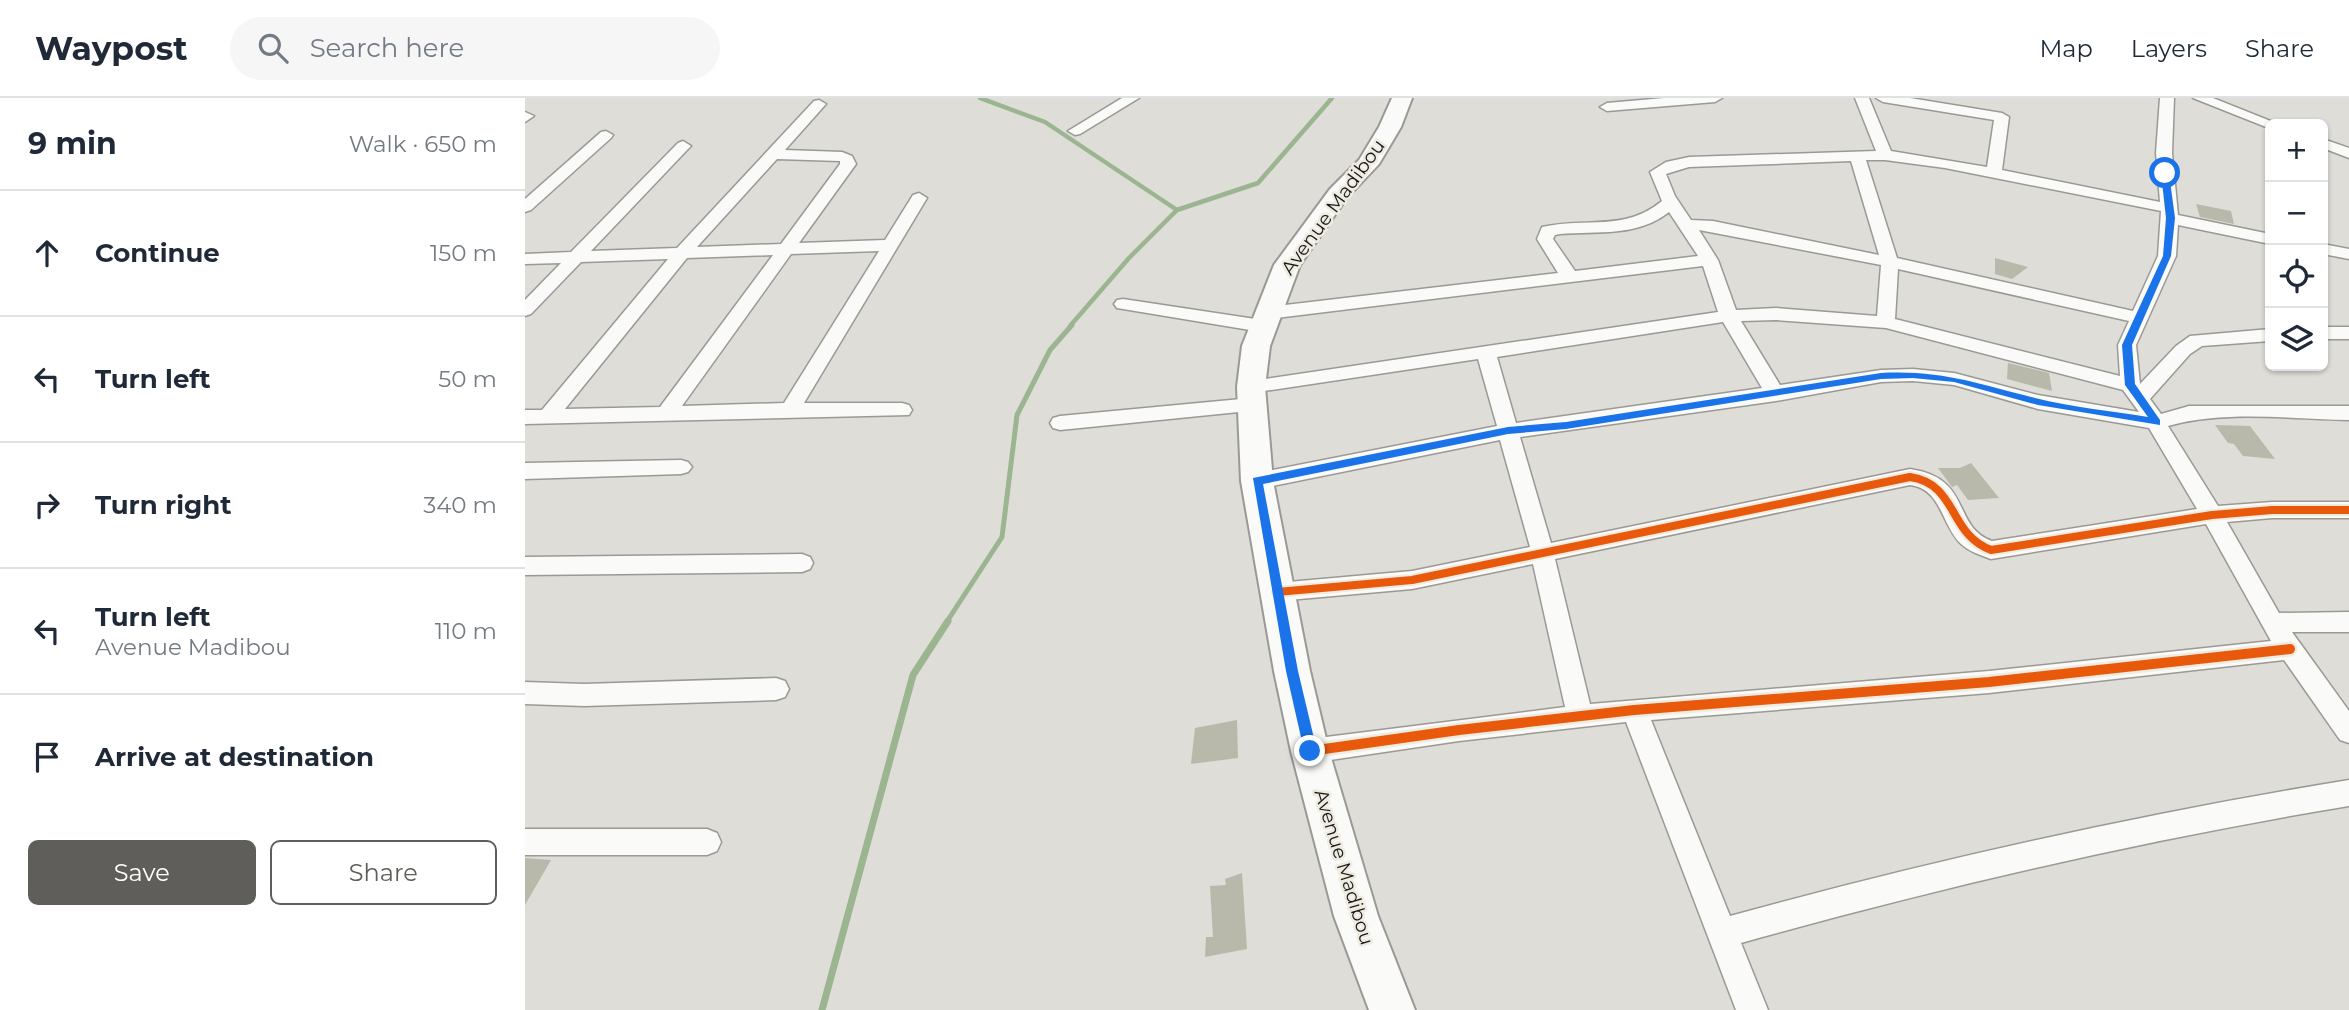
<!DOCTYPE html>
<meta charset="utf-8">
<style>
body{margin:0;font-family:Montserrat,sans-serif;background:#f6f6f7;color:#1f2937}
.controls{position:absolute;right:21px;top:21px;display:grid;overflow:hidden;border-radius:10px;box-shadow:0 2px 5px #0004}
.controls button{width:63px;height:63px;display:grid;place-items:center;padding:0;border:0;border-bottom:2px solid #e0e1e3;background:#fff;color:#1f2937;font:35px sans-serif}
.stop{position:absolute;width:21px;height:21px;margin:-16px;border:5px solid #1a73e8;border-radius:50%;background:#fff}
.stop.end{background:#1a73e8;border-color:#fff;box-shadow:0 2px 7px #0008}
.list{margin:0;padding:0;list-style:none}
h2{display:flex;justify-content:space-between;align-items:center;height:91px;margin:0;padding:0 28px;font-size:30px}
h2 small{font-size:23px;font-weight:400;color:#747a83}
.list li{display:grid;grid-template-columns:46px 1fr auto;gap:21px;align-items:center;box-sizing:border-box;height:126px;padding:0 28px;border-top:2px solid #e0e1e3}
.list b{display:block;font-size:26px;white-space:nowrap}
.list p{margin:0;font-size:23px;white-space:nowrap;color:#747a83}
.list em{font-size:23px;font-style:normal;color:#747a83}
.actions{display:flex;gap:14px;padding:21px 28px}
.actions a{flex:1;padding:16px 0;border:2px solid #5f5e5a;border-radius:10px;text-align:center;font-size:24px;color:#5f5e5a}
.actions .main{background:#5f5e5a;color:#fff}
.icon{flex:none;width:38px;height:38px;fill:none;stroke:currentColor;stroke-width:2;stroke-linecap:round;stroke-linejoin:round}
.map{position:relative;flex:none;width:1824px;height:912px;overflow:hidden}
header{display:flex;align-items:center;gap:42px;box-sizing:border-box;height:98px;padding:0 35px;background:#fff;border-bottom:2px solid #e0e1e3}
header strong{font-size:33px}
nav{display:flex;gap:38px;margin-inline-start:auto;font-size:24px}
.search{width:490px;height:63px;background:#f6f6f7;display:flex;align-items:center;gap:18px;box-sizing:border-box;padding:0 24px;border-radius:38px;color:#747a83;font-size:26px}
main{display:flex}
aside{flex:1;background:#fff}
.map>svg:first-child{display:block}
</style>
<header>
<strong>Waypost</strong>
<div class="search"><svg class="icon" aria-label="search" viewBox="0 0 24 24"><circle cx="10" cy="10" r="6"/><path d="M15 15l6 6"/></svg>Search here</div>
<nav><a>Map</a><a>Layers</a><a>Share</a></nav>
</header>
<main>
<aside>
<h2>9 min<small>Walk · 650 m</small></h2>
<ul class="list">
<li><svg class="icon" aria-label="ahead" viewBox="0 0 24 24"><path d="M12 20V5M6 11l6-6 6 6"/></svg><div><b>Continue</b></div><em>150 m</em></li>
<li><svg class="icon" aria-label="left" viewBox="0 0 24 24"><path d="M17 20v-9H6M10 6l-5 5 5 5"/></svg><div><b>Turn left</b></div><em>50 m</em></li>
<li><svg class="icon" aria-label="right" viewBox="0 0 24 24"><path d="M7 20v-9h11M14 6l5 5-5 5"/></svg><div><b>Turn right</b></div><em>340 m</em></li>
<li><svg class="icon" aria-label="left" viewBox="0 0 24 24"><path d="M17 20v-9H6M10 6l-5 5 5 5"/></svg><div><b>Turn left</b><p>Avenue Madibou</p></div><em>110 m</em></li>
<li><svg class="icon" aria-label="arrive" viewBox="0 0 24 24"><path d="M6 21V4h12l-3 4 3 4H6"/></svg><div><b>Arrive at destination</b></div></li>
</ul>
<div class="actions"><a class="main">Save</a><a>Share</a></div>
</aside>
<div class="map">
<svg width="1824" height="912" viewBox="0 0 1824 912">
<rect width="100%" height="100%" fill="#deddd7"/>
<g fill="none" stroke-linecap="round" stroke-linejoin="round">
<g stroke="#9ab58f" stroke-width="4.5">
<path d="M455,0L520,24L652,112"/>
<path d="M545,228L604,160L652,112L733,85L807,0"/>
</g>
<path stroke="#9ab58f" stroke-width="5" d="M421,525L477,439L492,317L525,252L547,227"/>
<path stroke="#9ab58f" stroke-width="7" d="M297,912L388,577L423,523"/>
</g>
<g fill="#b8b9aa">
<path d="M1671,106L1706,113L1709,126L1675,119Z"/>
<path d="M1470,160L1503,169L1487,181L1470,176Z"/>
<path d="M1483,265L1524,275L1527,293L1482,281Z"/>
<path d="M1690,327L1725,328L1750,361L1718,358L1709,346L1703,345Z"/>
<path d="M1446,365L1474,400L1443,402L1432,387L1427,389L1413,370H1435Z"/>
<path d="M712,622L713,660L666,666L670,630Z"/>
<path d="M0,760L26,762L0,807Z"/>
<path d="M717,775L722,851L680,859L681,839H688L685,788L701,787L700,781Z"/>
</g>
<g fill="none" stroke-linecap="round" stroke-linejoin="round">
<defs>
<g id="street">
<path d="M597,0H614L555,36L550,37L543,33Z"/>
<path d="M1139,0H1197L1190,4L1082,13L1075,9L1082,5Z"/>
<path d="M1330,0H1344L1366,53L1462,69L1469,22L1358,4L1351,0H1385L1477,15L1484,19L1477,72L1635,104L1631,55L1635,0H1649L1647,55L1653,117L1745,136V146L1653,127L1651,158L1611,247L1615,286L1651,248L1665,238L1745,231V243L1677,248L1665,256L1625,301L1636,316L1664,308H1824V322C1765,321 1700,312 1643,328L1693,408L1747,404H1824V420H1747L1702,424L1754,515L1824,514V534H1767L1824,613V645L1815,642L1759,562L1464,595L1126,622L1205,818C1409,762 1615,716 1824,682V708C1618,742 1416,789 1216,845L1243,912H1211L1101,624L934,643L785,665L776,661L772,653L776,645L785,641L1040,609L1008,466L887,491L752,503L744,501L740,494L744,487L752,485L887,473L1005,449L975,342L732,391L724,388L721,383L724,378L732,375L972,328L953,261L726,295L719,294L716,289L719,284L726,283L1193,214L1178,168L742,221L733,215L742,209L1033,175L1012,141L1017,129C1061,119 1100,134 1137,103L1125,74L1141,64L1164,59L1351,53ZM1341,62H1360L1420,70L1636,113L1633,158L1608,213L1372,160ZM1326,63L1354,157L1188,123L1166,122L1150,98L1141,76L1164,69ZM1144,114L1173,158L1050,173L1028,141L1030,137L1035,136C1073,133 1113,139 1144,114ZM1174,132L1356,167L1352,218L1251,210L1211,212L1193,162ZM1373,171L1604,223L1593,247L1595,278L1370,221ZM1251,222L1361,230L1598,292L1614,314L1513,297L1429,275L1388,271L1356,272L1255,287L1216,223ZM1198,224L1237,290L991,325L972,259ZM1388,283L1429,287L1513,311L1624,330L1672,411L1467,443C1426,428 1448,380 1385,371L1026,445L995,339L1251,303L1356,284ZM1385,387C1417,391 1416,427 1436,446C1445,454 1455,457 1466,461L1681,426L1746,543L1464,573L1065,606L1030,461Z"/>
<path d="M1668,0H1688L1753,26H1745V30L1741,29Z"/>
<path d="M294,2L301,6L260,52L317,54L327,58L331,66L274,145L360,142L388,97L394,95L402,100L279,305H377L384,307L387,312L384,317L0,326V312H17L143,161L56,164L6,216L0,218V202L36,165L0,166V156L46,154L153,45L158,43L166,48L163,51L66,153L152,150L289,3ZM252,61L315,63V66L256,146L172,149ZM354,153L259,305L157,308L266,156ZM248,157L135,309L40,311L162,160Z"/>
<path d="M0,14L9,18L0,24Z"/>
<path d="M81,33L88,37L86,40L6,112L0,114V101L76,34Z"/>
<path d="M1798,41L1824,50V60L1798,50Z"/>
<path d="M1798,146L1824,151V161L1798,156Z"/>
<path d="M598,201L737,222L746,228L737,234L592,210L589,206L592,202Z"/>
<rect x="1798" y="229" width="26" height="12"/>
<path d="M727,300L734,302L737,307L734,312L535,332L528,330L525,325L528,320L535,318Z"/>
<path d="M156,362L163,364L167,369L163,374L156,376L0,381V365Z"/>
<path d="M277,456L285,459L288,465L285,471L277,474L0,477V459Z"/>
<path d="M251,580L260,583L264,591L260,599L251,602L59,608L0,606V584L59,586Z"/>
<path d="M0,731H182L192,735L196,744L192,753L182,757H0Z"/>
</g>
<path id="secondary" d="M867,0H887L876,29L854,66L821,101L775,167L745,248L740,289L748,383L785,573L804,653L853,818L890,912H844L809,818L766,653L749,573L716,383L712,289L717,248L749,167L805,91L834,62L854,29Z"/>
</defs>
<use href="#street" stroke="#9a9995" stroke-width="3"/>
<use href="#secondary" stroke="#9a9995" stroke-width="4"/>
<use href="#street" fill="#fafaf9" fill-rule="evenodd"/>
<use href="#secondary" fill="#fafaf9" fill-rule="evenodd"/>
<defs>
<path id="cycleway-far1" d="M752,494L887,482L1385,379C1433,386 1423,436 1466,452L1687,417L1747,412H1824"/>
<path id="cycleway" d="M785,653L934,632L1109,612L1464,584L1765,551"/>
</defs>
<use href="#cycleway-far1" stroke="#eeebe1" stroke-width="12"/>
<use href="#cycleway" stroke="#eeebe1" stroke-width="15"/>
<use href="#cycleway-far1" stroke="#e8590c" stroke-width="8"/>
<use href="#cycleway" stroke="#e8590c" stroke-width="10"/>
</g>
<path fill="#1a73e8" d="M1640,73L1644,75L1650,120L1646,158L1607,247L1610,286L1635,322V327L1513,307L1429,284L1388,280L1356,281L1041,331L983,336L738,386L773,573L792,653L785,659L780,657L761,573L728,380L983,329L1041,324L1356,275C1418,272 1453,286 1510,300C1547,309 1586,313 1623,319L1600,287L1597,247L1638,158L1641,120L1636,75Z"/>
<g text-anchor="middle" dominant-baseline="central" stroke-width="5" stroke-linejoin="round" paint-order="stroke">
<g font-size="19" fill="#1a1916" stroke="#eeebe1">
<text transform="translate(808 109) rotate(-54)">Avenue Madibou</text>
<text transform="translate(819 769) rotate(73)">Avenue Madibou</text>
</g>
</g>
</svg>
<div class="controls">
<button>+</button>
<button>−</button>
<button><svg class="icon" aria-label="locate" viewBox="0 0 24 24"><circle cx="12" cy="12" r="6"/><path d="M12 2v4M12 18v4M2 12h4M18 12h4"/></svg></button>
<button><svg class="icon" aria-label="layers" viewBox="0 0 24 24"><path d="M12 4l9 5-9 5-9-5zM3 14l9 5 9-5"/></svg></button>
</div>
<div class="stop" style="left:1640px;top:75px"></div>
<div class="stop end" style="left:785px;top:653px"></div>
</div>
</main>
